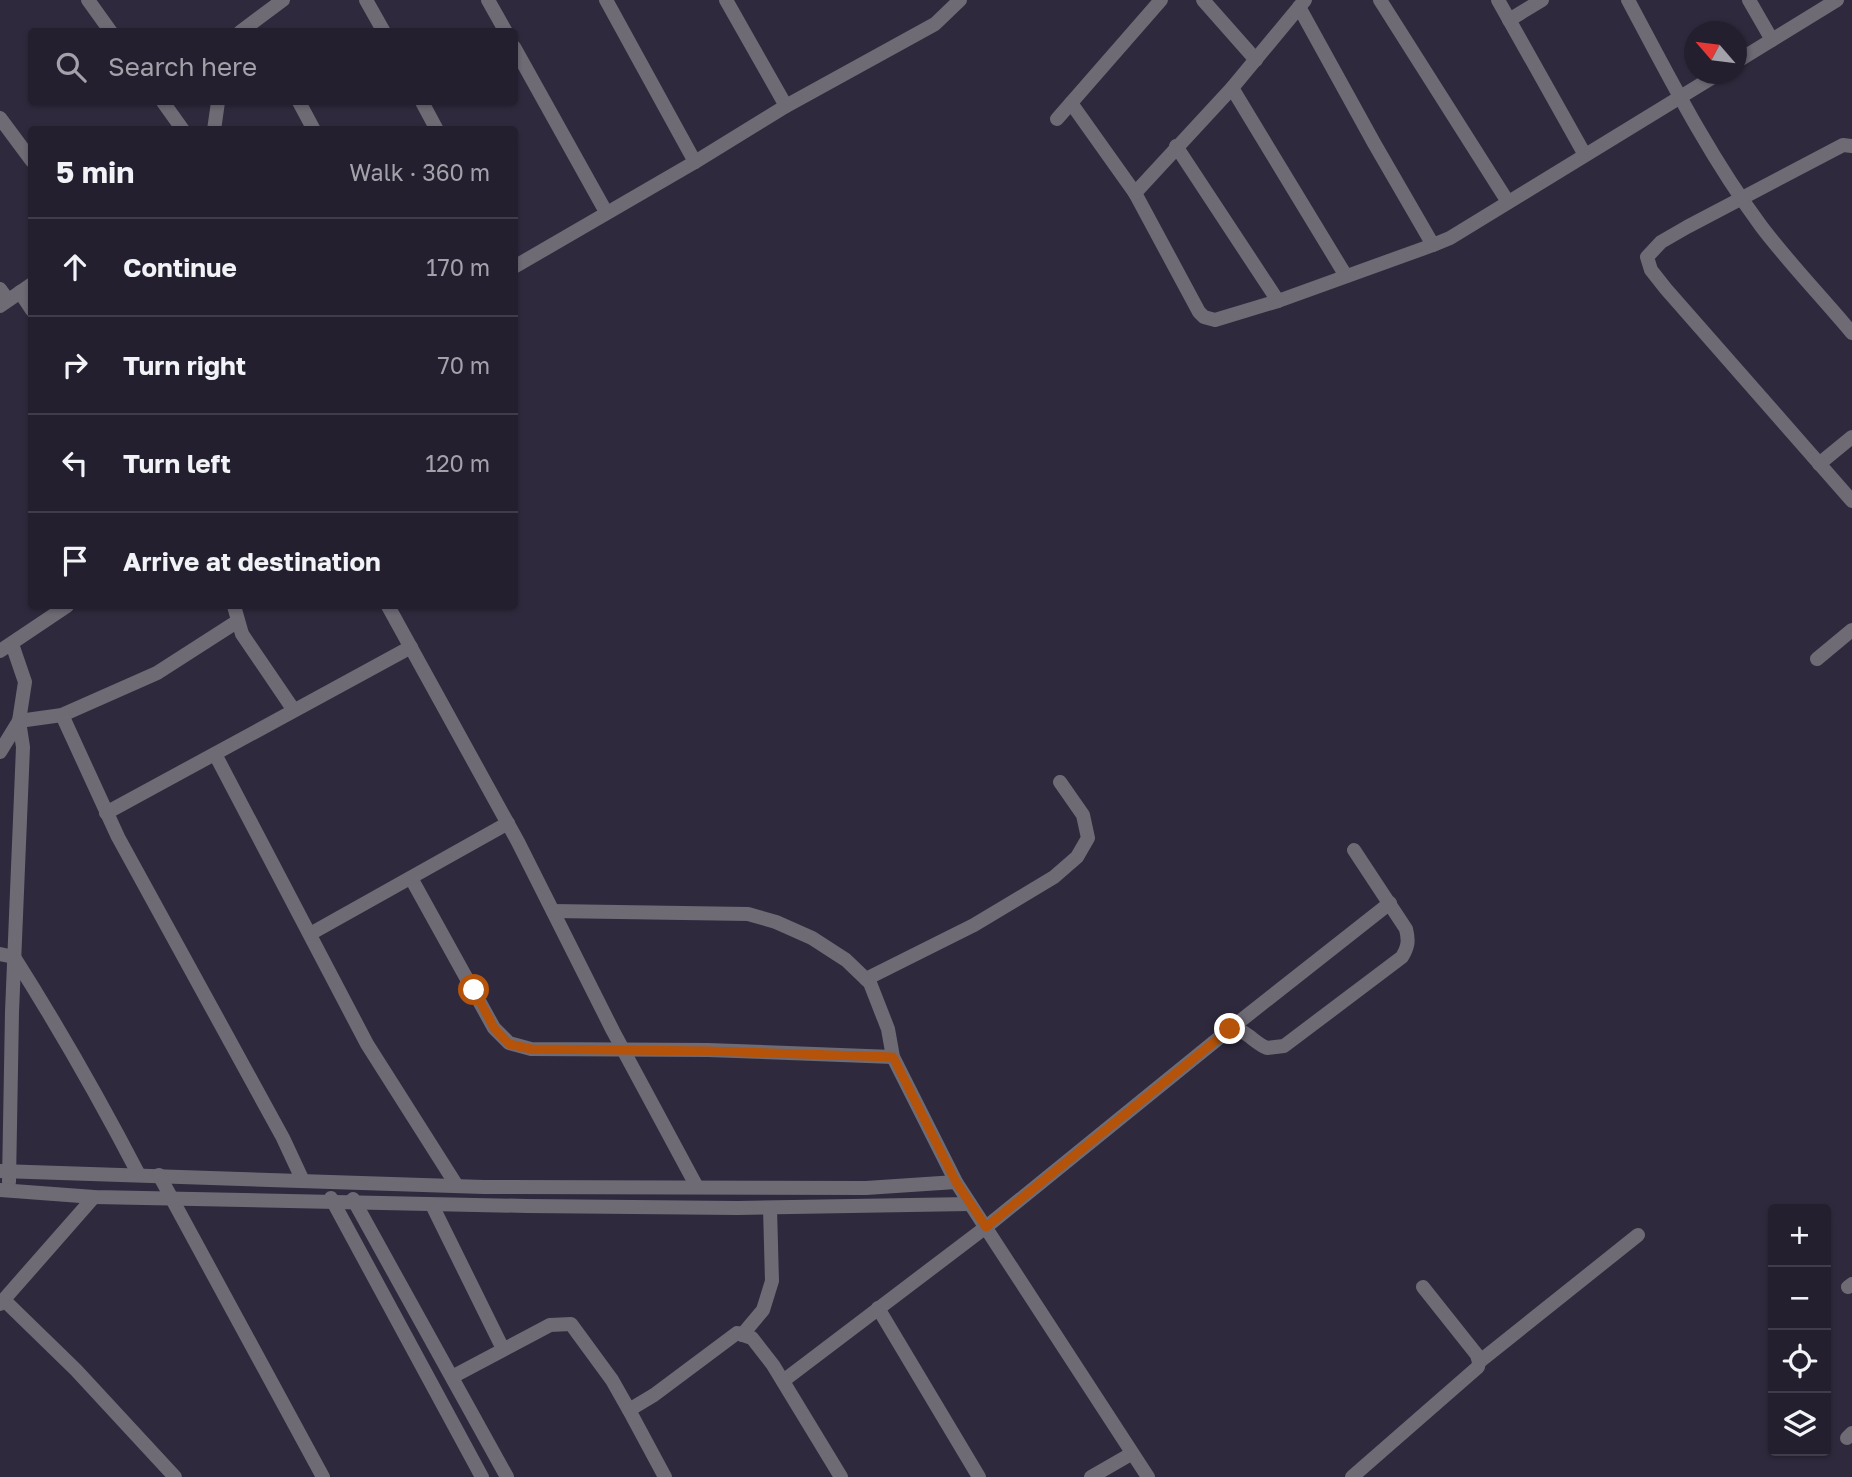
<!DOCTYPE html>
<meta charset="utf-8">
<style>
body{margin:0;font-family:"Golos Text",sans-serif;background:#2b2736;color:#f1f3f6}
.controls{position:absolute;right:21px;bottom:21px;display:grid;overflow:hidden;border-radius:7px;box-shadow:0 2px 5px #0004}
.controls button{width:63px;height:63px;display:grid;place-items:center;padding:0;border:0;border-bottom:2px solid #403d4a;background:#231f2e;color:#f1f3f6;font:35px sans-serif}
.compass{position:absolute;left:1684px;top:21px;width:63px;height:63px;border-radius:50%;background:#231f2e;box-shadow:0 2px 5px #0004;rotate:298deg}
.stop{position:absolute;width:21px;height:21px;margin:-16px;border:5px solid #b45309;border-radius:50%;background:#fff}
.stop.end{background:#b45309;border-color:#fff;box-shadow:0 2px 7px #0008}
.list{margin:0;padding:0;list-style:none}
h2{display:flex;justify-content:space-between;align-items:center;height:91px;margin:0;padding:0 28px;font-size:30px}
h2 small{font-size:23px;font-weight:400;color:#a3a2aa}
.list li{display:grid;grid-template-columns:46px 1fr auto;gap:21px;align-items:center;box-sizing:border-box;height:98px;padding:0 28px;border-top:2px solid #403d4a}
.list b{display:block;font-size:26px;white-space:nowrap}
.list em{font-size:23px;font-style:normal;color:#a3a2aa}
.icon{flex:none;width:38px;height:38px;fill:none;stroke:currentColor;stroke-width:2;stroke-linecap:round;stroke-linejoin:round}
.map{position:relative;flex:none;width:1852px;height:1477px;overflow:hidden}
.search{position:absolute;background:#231f2e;box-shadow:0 2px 5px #0004;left:28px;top:28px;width:490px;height:77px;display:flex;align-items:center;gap:18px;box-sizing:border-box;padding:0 24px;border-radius:7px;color:#a3a2aa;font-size:26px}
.panel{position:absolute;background:#231f2e;box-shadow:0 2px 5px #0004;left:28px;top:126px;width:490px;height:483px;border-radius:7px}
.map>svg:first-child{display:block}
</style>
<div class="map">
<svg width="1852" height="1477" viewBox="0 0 1852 1477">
<rect width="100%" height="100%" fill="#2f293d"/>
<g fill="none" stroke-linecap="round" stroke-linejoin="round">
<g stroke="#6e6b75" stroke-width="14">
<path d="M88,0L111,32"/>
<path d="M366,0L384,32"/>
<path d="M488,0L506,32"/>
<path d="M606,0L695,162"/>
<path d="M726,0L786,106"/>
<path d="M1203,0L1256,60"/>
<path d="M1380,0L1508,202"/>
<path d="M1498,0L1585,155"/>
<path d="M1628,0C1669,77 1709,156 1761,226C1789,263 1822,297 1852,333"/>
<path d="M1749,0L1772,40"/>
<path d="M1299,7L1374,143L1433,245L1450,238L1718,74"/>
<path d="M1509,20L1542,0"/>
<path d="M240,32L283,0"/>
<path d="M514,47L606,212"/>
<path d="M1736,62L1837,0"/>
<path d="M1232,88L1346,276"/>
<path d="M163,102L183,130"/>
<path d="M299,102L314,130"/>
<path d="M422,102L437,130"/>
<path d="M1071,103L1135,193L1199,312L1204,317L1215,320L1278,301L1433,245"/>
<path d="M0,118L32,161"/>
<path d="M1057,119L1161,0"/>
<path d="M214,130L218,102"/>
<path d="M1176,146L1278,301"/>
<path d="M1852,146L1843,145L1687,227L1661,242L1647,257L1651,270L1666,289L1852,501"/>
<path d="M1135,193L1232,88L1305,0"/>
<path d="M514,267L695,162L786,106L935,24L960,0"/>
<path d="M0,289L8,300"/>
<path d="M20,292L32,310"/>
<path d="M0,306L32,284"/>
<path d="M1819,464L1852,437"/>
<path d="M234,606L242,634L293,709"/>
<path d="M388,606L518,842L613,1031L697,1187"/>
<path d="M0,651L67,606"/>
<path d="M1817,659L1852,630"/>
<path d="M62,715L157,673L238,621"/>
<path d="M0,752L19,721L62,715L118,837L283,1138L303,1181"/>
<path d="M215,754L367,1044L457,1186"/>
<path d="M106,813L411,647"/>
<path d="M411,878L494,1028L509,1043L531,1049L708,1050L893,1057"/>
<path d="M553,911L748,914L776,922L812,938L846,960L870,983L888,1029L893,1057L956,1182L1148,1477"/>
<path d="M310,934L508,823"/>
<path d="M0,954L14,957C59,1028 100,1100 139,1175"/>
<path d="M866,979L974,925L1054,877L1077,857L1088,838L1083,815L1060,782"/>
<path d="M1230,1029C1245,1028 1254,1043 1267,1048L1284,1046L1402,957C1408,947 1409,941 1406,929L1354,850"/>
<path d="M0,1171L484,1187L866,1188L956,1182"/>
<path d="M159,1175L323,1477"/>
<path d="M9,1182L12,1012L23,747L19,721L25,682L12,644"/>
<path d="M0,1190L94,1197L527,1206L738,1208L970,1204"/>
<path d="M331,1198L482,1477"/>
<path d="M353,1199L507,1477"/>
<path d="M432,1205L503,1349"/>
<path d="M1848,1287L1852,1284"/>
<path d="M4,1300L76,1370L175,1477"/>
<path d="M0,1304L94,1197"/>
<path d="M878,1308L979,1477"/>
<path d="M742,1335L763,1310L772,1281L770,1208"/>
<path d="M1479,1362L1638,1235"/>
<path d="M452,1377L550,1325L571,1324L612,1380L629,1410L654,1395L737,1333L752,1338L773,1365L841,1477"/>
<path d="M783,1381L986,1227L1230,1029L1390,903"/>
<path d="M629,1410L665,1477"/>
<path d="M1847,1438L1852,1433"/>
<path d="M1091,1477L1131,1454"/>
<path d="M1352,1477L1478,1367L1479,1362L1477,1355L1423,1287"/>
</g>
</g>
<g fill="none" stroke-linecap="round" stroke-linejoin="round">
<path stroke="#b45309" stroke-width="9" d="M474,990L494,1028L509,1044L531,1049L708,1051L893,1057L956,1182L986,1227L1230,1029"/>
</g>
</svg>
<div class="controls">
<button>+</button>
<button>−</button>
<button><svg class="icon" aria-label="locate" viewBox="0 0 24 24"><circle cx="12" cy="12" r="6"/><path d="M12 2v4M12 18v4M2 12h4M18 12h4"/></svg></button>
<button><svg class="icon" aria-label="layers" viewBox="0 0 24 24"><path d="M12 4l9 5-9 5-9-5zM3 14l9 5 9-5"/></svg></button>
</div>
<svg class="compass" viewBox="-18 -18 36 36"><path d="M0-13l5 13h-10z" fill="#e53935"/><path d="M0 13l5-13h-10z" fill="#a3a2aa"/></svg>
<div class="stop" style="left:474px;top:990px"></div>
<div class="stop end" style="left:1230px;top:1029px"></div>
<div class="search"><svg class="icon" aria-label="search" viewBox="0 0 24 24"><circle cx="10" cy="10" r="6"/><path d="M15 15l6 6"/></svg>Search here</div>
<section class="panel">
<h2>5 min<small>Walk · 360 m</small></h2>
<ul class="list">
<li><svg class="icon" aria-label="ahead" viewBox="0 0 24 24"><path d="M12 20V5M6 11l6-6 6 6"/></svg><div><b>Continue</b></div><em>170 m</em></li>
<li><svg class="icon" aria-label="right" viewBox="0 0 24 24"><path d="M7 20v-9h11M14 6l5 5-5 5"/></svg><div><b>Turn right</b></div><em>70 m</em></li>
<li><svg class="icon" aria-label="left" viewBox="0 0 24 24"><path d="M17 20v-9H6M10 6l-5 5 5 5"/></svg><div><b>Turn left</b></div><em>120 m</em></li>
<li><svg class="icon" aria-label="arrive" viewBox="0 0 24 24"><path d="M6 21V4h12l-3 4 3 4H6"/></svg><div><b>Arrive at destination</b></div></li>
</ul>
</section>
</div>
